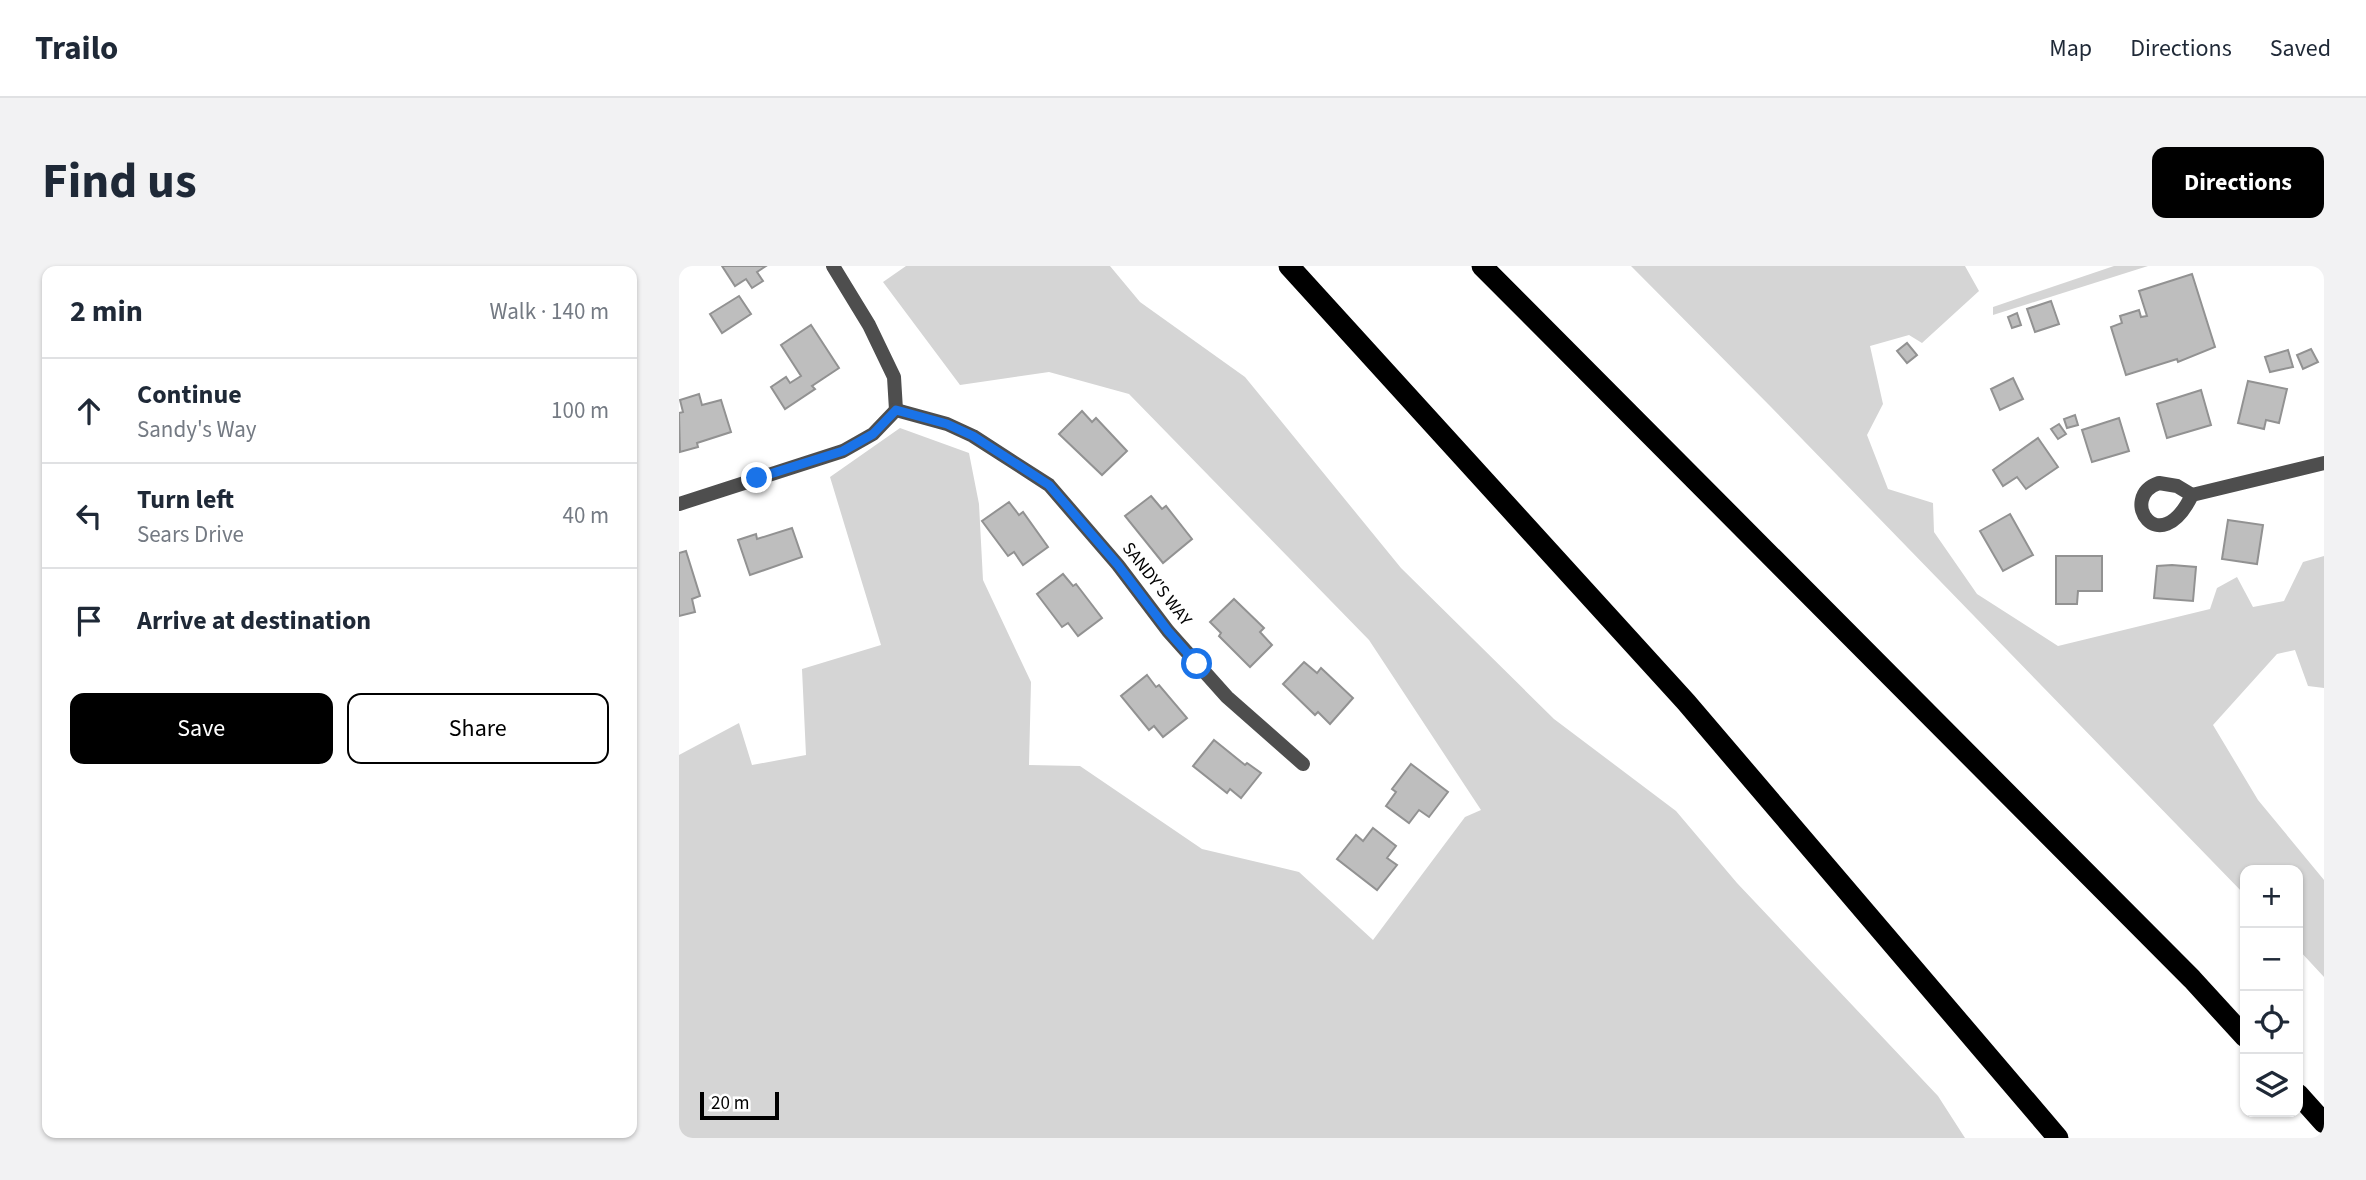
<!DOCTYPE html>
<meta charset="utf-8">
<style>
body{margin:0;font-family:"Source Sans 3",sans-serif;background:#f2f2f3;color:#1f2937}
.controls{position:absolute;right:21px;bottom:21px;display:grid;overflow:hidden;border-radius:14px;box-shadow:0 2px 5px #0004}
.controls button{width:63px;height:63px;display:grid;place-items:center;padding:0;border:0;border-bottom:2px solid #e0e1e3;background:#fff;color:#1f2937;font:35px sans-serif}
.scale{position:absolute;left:21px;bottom:18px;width:79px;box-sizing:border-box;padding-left:7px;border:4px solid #000;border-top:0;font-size:19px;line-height:24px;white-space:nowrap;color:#000;-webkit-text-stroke:5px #fff;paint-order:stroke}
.stop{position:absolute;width:21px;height:21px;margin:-16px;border:5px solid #1a73e8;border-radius:50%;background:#fff}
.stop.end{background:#1a73e8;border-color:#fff;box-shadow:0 2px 7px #0008}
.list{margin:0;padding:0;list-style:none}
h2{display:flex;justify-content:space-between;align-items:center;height:91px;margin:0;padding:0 28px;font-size:30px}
h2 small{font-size:23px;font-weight:400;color:#747a83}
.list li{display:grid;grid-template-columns:46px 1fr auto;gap:21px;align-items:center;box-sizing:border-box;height:105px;padding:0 28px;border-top:2px solid #e0e1e3}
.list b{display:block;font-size:26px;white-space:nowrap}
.list p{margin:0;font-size:23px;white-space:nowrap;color:#747a83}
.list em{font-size:23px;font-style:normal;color:#747a83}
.actions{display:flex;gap:14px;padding:21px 28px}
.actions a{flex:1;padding:16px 0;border:2px solid #000;border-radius:14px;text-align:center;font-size:24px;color:#000}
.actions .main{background:#000;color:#fff}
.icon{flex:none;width:38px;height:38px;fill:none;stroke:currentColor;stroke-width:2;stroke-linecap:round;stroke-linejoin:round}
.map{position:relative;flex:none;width:1645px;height:872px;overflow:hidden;border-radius:14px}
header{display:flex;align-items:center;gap:42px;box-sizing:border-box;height:98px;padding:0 35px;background:#fff;border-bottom:2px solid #e0e1e3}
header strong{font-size:33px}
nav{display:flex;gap:38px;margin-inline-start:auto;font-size:24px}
.intro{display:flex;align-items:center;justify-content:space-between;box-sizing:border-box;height:168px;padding:0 42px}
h1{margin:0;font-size:49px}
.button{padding:18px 32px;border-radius:14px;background:#000;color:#fff;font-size:24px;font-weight:700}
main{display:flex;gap:42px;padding:0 42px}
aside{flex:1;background:#fff;border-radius:14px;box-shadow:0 2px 5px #0004}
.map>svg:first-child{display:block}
</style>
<header>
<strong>Trailo</strong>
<nav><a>Map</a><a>Directions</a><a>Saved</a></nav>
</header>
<div class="intro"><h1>Find us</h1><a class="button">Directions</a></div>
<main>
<aside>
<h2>2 min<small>Walk · 140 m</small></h2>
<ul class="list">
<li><svg class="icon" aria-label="ahead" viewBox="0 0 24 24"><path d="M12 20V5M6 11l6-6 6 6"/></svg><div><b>Continue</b><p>Sandy's Way</p></div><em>100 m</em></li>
<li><svg class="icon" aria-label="left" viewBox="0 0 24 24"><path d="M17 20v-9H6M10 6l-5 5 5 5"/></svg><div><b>Turn left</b><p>Sears Drive</p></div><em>40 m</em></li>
<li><svg class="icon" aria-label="arrive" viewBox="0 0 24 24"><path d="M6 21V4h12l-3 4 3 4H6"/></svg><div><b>Arrive at destination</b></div></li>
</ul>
<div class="actions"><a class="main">Save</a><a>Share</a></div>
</aside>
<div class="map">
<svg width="1645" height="872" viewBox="0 0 1645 872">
<rect width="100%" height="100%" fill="#fff"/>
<g fill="#d5d5d5">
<path d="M227,0H431L461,36L566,111L722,302L875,453L997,545L1058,617L1259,830L1286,872H0V489L60,457L73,499L127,489L123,403L202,379L151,211L221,162L290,187L300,238L304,314L352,416L350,499L401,500L523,583L620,606L694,674L786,551L802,544L690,374L450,128L370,106L281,119L204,16Z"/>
<path d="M952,0H1286L1300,25L1243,77L1230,69L1191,80L1204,138L1188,169L1209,223L1254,237L1255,266L1298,328L1379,380L1531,343L1538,322L1558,311L1574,341L1605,335L1624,296L1645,290V422L1629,420L1616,384L1598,388L1534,459L1579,534L1645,614V711L1619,683V604H1566V629L1092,141Z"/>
<path d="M1435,0H1469L1314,49V41Z"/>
</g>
<g fill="#bebebe" stroke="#929292" stroke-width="2">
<path d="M43,0H87L78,6L84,15L73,22L67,13L56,20Z"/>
<path d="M1513,8L1536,81L1499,96L1498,93L1447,109L1432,61L1443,57L1441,50L1460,44L1462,51L1468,50L1460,25Z"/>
<path d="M60,30L72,48L43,67L31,48Z"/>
<path d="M1372,35L1380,58L1356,66L1348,43Z"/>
<path d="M1338,47L1342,59L1333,62L1329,51Z"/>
<path d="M132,59L160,102L133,120L136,123L106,143L92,121L107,111L111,117L122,110L102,79Z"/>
<path d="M1228,77L1238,89L1228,97L1218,85Z"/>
<path d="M1632,83L1639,96L1624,103L1618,89Z"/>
<path d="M1609,84L1614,101L1591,106L1586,91Z"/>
<path d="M1334,112L1344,133L1321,144L1312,123Z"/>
<path d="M1569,115L1608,123L1600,157L1587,154L1585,163L1559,157Z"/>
<path d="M1522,124L1532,159L1488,172L1478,138Z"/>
<path d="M20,128L23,139L42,134L52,166L18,177L19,181L1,186L0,147L4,146L1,134Z"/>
<path d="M403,145L413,156L417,152L448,185L423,209L380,168Z"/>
<path d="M1396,149L1399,159L1388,162L1385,153Z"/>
<path d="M1440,152L1450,185L1413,196L1403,164Z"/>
<path d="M1380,158L1387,168L1379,173L1372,163Z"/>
<path d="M1359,172L1379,201L1347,223L1338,211L1324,220L1314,204Z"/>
<path d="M472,230L483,243L487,240L513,273L484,297L446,250Z"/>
<path d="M330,236L340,249L344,246L369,281L344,299L335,286L329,290L303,255Z"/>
<path d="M1331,248L1354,289L1324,305L1301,265Z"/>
<path d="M1549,254L1584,259L1578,298L1543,293Z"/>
<path d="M113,262L123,291L71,309L59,274L77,268L78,273Z"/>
<path d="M7,285L21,330L13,333L16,346L0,350V287Z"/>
<path d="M1377,290H1423V325H1399L1398,338H1377Z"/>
<path d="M1493,299L1517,301L1514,335L1475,332L1478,300Z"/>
<path d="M384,308L394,320L397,318L423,352L399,370L389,357L383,361L358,328Z"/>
<path d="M555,333L585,362L581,366L593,379L571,401L540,370L542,367L531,356Z"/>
<path d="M625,396L638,407L642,402L674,432L651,458L639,446L636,449L604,418Z"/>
<path d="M468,409L477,421L480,419L508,452L484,471L475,460L470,464L442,430Z"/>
<path d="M535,474L566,499L568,497L582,507L562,532L551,523L548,527L514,500Z"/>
<path d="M732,498L769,526L750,551L740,544L730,557L707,540L717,526L713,523Z"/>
<path d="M694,562L717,580L708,592L718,599L698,624L658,593L677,569L684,575Z"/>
</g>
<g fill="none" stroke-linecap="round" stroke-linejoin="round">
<g stroke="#4e4e4e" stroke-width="14">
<path d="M1480,217L1498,220L1513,229C1480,297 1438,231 1480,217Z"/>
<path d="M1513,229L1645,197"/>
</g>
<g stroke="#4e4e4e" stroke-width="14">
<path d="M154,0L190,59L215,111L217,144"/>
<path d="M217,144L268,158L294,170L370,219L439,299L489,365L548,431L624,498"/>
<path d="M0,238L164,185L194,168L217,144"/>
</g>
<g stroke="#000" stroke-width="21">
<path d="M610,0L1007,436L1379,872"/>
<path d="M803,0L1513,713L1566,771"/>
<path d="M1619,828L1645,857"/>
</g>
</g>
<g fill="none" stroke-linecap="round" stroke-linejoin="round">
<path stroke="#1a73e8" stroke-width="9" d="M78,212L164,185L194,168L217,144L268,158L294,170L370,219L439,299L489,365L518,398"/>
</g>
<g text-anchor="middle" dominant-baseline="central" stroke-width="6" stroke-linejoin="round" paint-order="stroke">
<g font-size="18" fill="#000" stroke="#fff">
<text transform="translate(478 318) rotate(52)">SANDY'S WAY</text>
</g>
</g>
</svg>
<div class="controls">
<button>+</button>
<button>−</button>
<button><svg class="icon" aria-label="locate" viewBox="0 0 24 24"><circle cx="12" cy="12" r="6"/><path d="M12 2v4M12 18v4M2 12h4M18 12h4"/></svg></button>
<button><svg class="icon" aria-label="layers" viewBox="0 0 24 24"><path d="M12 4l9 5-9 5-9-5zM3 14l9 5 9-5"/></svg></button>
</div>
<div class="scale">20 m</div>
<div class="stop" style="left:518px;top:398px"></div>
<div class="stop end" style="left:78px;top:212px"></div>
</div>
</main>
